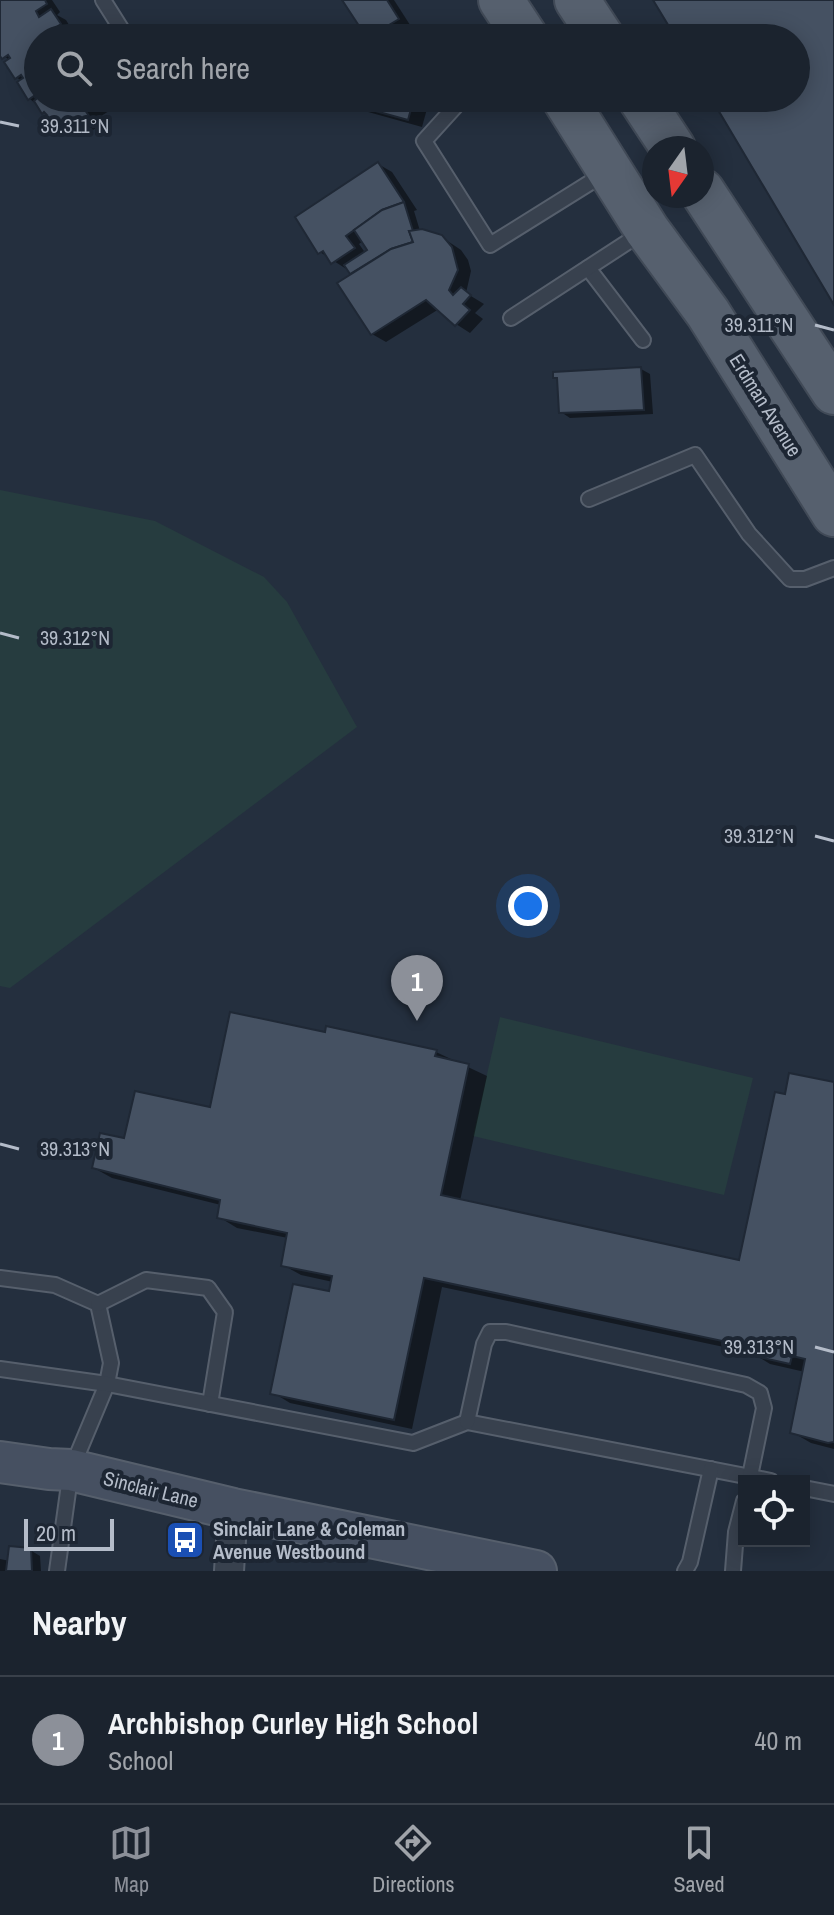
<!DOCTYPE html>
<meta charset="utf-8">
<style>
body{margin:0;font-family:"Archivo Narrow",sans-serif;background:#242b36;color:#f1f3f6}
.controls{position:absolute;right:24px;bottom:24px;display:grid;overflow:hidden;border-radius:0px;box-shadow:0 4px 20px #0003}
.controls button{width:72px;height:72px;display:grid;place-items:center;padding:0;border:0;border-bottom:2px solid #39404a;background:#1b232e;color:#f1f3f6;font:40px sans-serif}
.compass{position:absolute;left:642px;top:136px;width:72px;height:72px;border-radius:50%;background:#1b232e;box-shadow:0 4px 20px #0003;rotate:194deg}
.scale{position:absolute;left:24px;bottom:20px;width:90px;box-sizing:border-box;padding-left:8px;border:4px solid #b4bcc9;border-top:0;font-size:22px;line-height:28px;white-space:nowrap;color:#b4bcc9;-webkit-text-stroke:6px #1d2633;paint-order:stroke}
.you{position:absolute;left:528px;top:906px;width:28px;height:28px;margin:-20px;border:6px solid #fff;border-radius:50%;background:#1a73e8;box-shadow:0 0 0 12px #1a73e833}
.badge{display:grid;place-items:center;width:52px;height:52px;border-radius:50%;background:#8c9099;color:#fff;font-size:26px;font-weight:700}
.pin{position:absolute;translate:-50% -66px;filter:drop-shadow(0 2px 4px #0008)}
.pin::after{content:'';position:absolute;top:42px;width:28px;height:24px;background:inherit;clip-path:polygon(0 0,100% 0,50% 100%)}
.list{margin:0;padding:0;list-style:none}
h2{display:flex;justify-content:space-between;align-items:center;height:104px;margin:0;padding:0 32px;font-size:34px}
h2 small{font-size:26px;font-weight:400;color:#a0a4aa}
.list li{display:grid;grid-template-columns:52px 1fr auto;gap:24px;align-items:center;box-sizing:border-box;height:128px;padding:0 32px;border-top:2px solid #39404a}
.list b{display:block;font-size:30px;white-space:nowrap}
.list p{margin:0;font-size:26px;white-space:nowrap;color:#a0a4aa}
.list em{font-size:26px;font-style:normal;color:#a0a4aa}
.icon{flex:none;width:44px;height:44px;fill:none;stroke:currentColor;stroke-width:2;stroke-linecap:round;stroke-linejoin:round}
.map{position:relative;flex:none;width:834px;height:1571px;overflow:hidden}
.search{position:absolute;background:#1b232e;box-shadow:0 4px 20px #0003;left:24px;right:24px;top:24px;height:88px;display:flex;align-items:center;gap:20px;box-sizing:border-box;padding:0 28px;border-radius:44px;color:#a0a4aa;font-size:30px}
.sheet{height:232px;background:#1b232e}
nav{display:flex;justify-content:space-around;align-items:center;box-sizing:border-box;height:112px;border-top:2px solid #39404a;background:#1b232e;font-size:22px;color:#a0a4aa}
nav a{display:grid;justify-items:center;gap:4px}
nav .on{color:#8c9099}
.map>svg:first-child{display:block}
</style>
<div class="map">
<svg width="834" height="1571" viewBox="0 0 834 1571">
<rect width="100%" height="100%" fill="#242f3e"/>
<g fill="#263c3f">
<path d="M0,490L155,521L264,577L287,602L357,727L10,988L0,986Z"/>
<path d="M500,1017L753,1078L724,1195L473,1136Z"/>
</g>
<g fill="#0007" fill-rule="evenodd">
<path d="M0,0H52L60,12L57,15L66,20L74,33L70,35L75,38H38V98H120L118,101L120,104L98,118L102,124L90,132L83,129L71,136L49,126L50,116L30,99L20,83L22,81L16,77L10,61L0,52Z"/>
<path d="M344,0H394L412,28L396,38H369Z"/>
<path d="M318,98H430L422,127Z"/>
<path d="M378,164L392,172L417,210L414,211L420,231L434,233L449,242L461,250L468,260L471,271L466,293L484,304L475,313L483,319L470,333L456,324L439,309L386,342L372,334L354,274L320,252ZM363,241L370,251L366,254L359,244Z"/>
<path d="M641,369L650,374L653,414L570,418L561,412L559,379L555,377Z"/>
<path d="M326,1035L436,1052L487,1076L460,1201L740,1262L786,1096L834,1084V1449L811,1443L792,1432L805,1372L770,1364L752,1353L442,1287L412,1429L290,1403L272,1392L330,1294L333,1282L301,1275L283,1265L288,1238L237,1228L219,1217L221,1205L112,1178L94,1168L126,1141L212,1109Z"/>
<path d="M30,1550L40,1556L41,1571H0V1559L10,1561Z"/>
</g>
<g fill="#455162" stroke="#1f2835" stroke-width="2">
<path d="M0,0H45L47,4L36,11L39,17L51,9L61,24L49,32L53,38L64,30L70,38H38V98H104L85,110L89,116L74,126L71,120L56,129L53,125L47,128L41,119L47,115L44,112L42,114L34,101L36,99L34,96L28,100L17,82L23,78L21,75L15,79L4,62L10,58L8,55L2,59L0,56Z"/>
<path d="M342,0H387L399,19L367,38Z"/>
<path d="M653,0H834V305L711,98H796V38H676Z"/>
<path d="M229,26L263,35L262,38H226Z"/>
<path d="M328,98H414L408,120Z"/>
<path d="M378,162L404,202L382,210L346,236L355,248L331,264L323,251L318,254L295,217Z"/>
<path d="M404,202L413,231H409L413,242L391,249L350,274L344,265L367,250L354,230L382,210Z"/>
<path d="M422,229L442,235L452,247L458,270L449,290L453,295L461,287L471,295L463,304L470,310L455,326L426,300L371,335L337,283L391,249L413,242L409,231Z"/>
<path d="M641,367L644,410L559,413L557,378H553V372Z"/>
<path d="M230,1012L325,1032L326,1026L437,1050L435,1056L469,1064L441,1195L739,1260L775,1092L785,1094L789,1073L834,1082V1442L828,1443L790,1433L805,1359L792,1356L790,1364L750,1355L751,1347L424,1278L394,1420L270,1394L293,1284L329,1291L332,1276L281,1266L287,1233L217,1218L220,1200L92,1168L100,1133L124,1138L135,1091L210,1107Z"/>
<path d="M9,1546L31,1548L32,1571H6Z"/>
</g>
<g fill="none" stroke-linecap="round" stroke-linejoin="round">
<defs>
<g id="service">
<path d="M103,0L127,38"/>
<path d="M463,98L424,141L490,245L607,172"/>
<path d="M588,268L643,340"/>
<path d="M511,318L643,232"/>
<path d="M589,499L695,455L749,534L790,579H805L834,568"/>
<path d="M0,1278L55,1285L98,1304L111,1363L107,1384L71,1470L57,1571"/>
<path d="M98,1304L146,1280L208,1288L225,1312L210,1404"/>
<path d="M0,1369L107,1384L413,1443L467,1422L771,1481"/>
<path d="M467,1422L484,1344L490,1332H506L746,1385L760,1393L764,1408L749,1481"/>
<path d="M804,1488L834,1494"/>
<path d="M685,1571L690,1562L711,1469"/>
<path d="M733,1571L736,1532L744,1501"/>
</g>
<path id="minor" d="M229,1571L233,1509"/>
<path id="secondary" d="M0,1462L49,1469L71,1470L233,1509L536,1571"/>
<g id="primary">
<path d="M501,0L526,38"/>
<path d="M577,0L602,38"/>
<path d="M564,98L647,230L708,313L834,514"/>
<path d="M640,98L673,148"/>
<path d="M702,191L834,392"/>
</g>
</defs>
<use href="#service" stroke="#565f6c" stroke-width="18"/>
<use href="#minor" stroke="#565f6c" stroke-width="32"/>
<use href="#secondary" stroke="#565f6c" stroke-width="44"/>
<use href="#primary" stroke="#414a57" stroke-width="48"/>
<use href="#service" stroke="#38414e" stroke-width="14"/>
<use href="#minor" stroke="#38414e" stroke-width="28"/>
<use href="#secondary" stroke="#465061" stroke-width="40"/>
<use href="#primary" stroke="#56606e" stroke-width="44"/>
</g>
<path fill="none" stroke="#b4bcc9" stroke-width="3" d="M0,122L19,126M815,325L834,330M0,633L19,638M815,836L834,841M0,1144L19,1149M815,1347L834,1352"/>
<defs>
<symbol id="bus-square" viewBox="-11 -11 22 22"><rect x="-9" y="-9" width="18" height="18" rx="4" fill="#1a4fb4" stroke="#1d2633"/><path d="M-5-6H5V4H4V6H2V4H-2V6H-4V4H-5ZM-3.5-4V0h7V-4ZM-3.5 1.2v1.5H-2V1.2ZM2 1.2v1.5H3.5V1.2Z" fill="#fff"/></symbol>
</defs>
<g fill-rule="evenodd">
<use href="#bus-square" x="163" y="1518" width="44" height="44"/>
</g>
<g text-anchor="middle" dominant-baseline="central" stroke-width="8" stroke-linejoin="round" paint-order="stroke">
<g font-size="20" fill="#b4bcc9" stroke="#1d2633">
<text transform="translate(766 405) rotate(58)">Erdman Avenue</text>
<text transform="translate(151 1489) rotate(14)">Sinclair Lane</text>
</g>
<g font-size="20" font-weight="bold" fill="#b4bcc9" stroke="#1d2633" text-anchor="start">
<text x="213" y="1528">Sinclair Lane &amp; Coleman<tspan x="213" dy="23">Avenue Westbound</tspan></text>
</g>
</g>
<g font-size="20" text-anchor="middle" fill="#b4bcc9" stroke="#1d2633" stroke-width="8" stroke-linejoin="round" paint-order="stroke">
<text x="75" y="133">39.311°N</text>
<text x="759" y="332">39.311°N</text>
<text x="75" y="645">39.312°N</text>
<text x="759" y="843">39.312°N</text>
<text x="75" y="1156">39.313°N</text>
<text x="759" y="1354">39.313°N</text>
</g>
</svg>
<div class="controls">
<button><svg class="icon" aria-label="locate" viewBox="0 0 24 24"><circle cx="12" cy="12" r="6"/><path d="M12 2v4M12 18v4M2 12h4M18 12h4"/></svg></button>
</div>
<svg class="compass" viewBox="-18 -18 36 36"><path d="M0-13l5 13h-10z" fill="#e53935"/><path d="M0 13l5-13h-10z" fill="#a0a4aa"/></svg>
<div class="scale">20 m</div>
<div class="you"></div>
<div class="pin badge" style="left:417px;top:1021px">1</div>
<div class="search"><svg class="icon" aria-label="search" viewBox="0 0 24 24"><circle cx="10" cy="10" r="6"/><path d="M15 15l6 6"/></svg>Search here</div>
</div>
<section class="sheet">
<h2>Nearby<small></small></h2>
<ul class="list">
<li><span class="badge">1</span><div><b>Archbishop Curley High School</b><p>School</p></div><em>40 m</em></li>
</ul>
</section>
<nav>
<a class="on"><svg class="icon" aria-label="map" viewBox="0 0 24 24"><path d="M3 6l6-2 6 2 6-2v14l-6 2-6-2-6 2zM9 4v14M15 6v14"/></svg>Map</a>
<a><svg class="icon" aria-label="directions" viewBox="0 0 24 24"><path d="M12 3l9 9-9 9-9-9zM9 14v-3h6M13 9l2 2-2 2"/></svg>Directions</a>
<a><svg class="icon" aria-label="saved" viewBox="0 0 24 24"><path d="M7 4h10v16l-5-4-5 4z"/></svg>Saved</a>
</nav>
